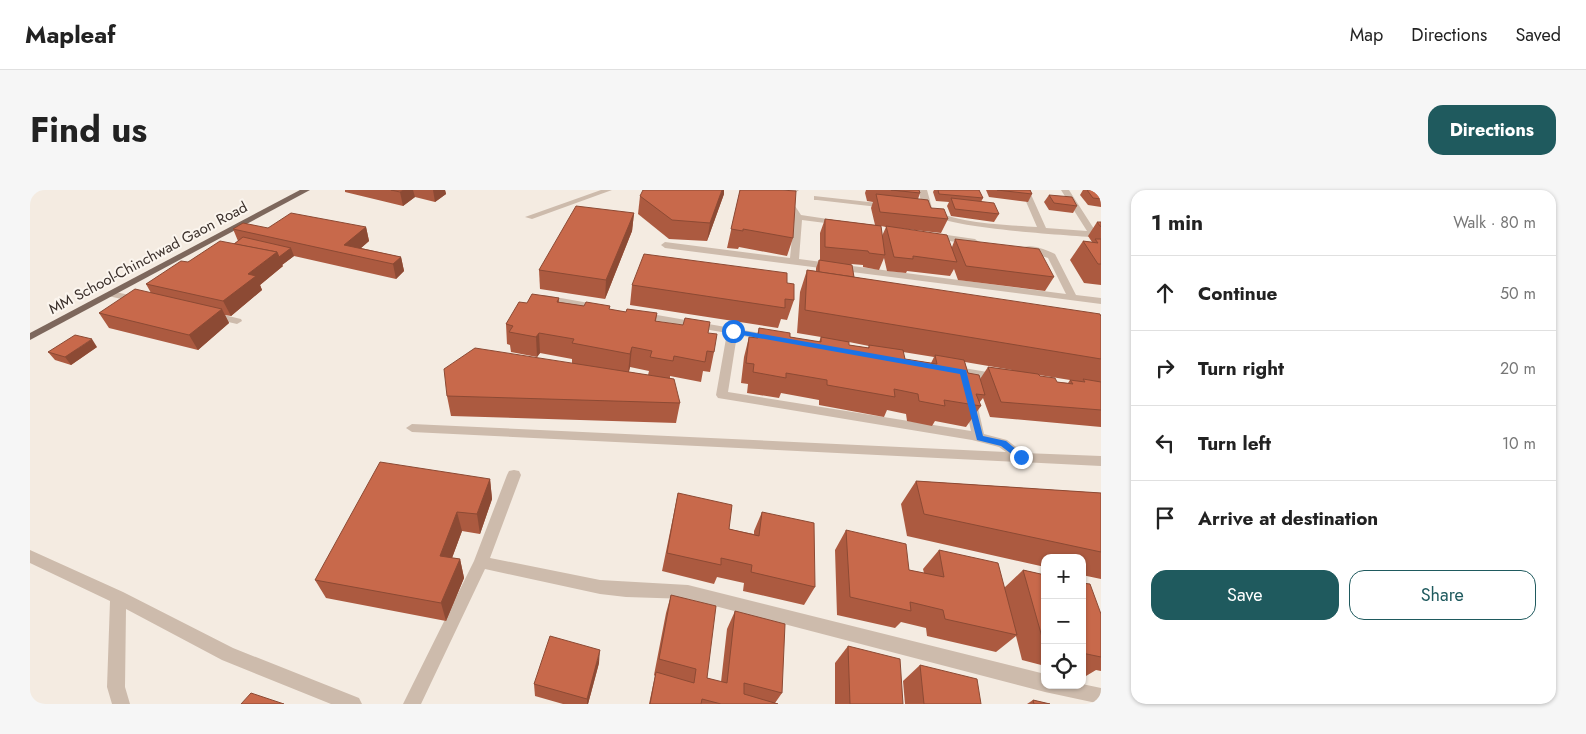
<!DOCTYPE html>
<meta charset="utf-8">
<style>
body{margin:0;font-family:Jost,sans-serif;background:#f6f6f6;color:#222}
.controls{position:absolute;right:15px;bottom:15px;display:grid;overflow:hidden;border-radius:10px;box-shadow:0 1px 4px #0004}
.controls button{width:45px;height:45px;display:grid;place-items:center;padding:0;border:0;border-bottom:1px solid #e0e0e0;background:#fff;color:#222;font:25px sans-serif}
.stop{position:absolute;width:15px;height:15px;margin:-11px;border:4px solid #1a73e8;border-radius:50%;background:#fff}
.stop.end{background:#1a73e8;border-color:#fff;box-shadow:0 1px 5px #0008}
.list{margin:0;padding:0;list-style:none}
h2{display:flex;justify-content:space-between;align-items:center;height:65px;margin:0;padding:0 20px;font-size:21px}
h2 small{font-size:16px;font-weight:400;color:#767676}
.list li{display:grid;grid-template-columns:32px 1fr auto;gap:15px;align-items:center;box-sizing:border-box;height:75px;padding:0 20px;border-top:1px solid #e0e0e0}
.list b{display:block;font-size:19px;white-space:nowrap}
.list em{font-size:16px;font-style:normal;color:#767676}
.actions{display:flex;gap:10px;padding:15px 20px}
.actions a{flex:1;padding:11px 0;border:1px solid #1f5a5e;border-radius:15px;text-align:center;font-size:18px;color:#1f5a5e}
.actions .main{background:#1f5a5e;color:#fff}
.icon{flex:none;width:28px;height:28px;fill:none;stroke:currentColor;stroke-width:2;stroke-linecap:round;stroke-linejoin:round}
.map{position:relative;flex:none;width:1071px;height:514px;overflow:hidden;border-radius:15px}
header{display:flex;align-items:center;gap:30px;box-sizing:border-box;height:70px;padding:0 25px;background:#fff;border-bottom:1px solid #e0e0e0}
header strong{font-size:24px}
nav{display:flex;gap:28px;margin-inline-start:auto;font-size:18px}
.intro{display:flex;align-items:center;justify-content:space-between;box-sizing:border-box;height:120px;padding:0 30px}
h1{margin:0;font-size:35px}
.button{padding:12px 22px;border-radius:15px;background:#1f5a5e;color:#fff;font-size:18px;font-weight:700}
main{display:flex;gap:30px;padding:0 30px}
aside{flex:1;background:#fff;border-radius:15px;box-shadow:0 1px 4px #0004}
.map>svg:first-child{display:block}
</style>
<header>
<strong>Mapleaf</strong>
<nav><a>Map</a><a>Directions</a><a>Saved</a></nav>
</header>
<div class="intro"><h1>Find us</h1><a class="button">Directions</a></div>
<main>
<div class="map">
<svg width="1071" height="514" viewBox="0 0 1071 514">
<rect width="100%" height="100%" fill="#f4ebe1"/>
<g fill="none" stroke-linecap="round" stroke-linejoin="round">
<g fill="#cdbbac" fill-rule="evenodd">
<path d="M571,0H582L502,29L495,27Z"/>
<path d="M760,0H769L759,7L771,25L811,31L815,33L811,35L772,30L769,69L1036,104L1018,68L990,59C999,52 1016,60 1025,64L1046,105L1071,108V114L635,58L631,55L635,52L760,68L764,27L751,6Z"/>
<path d="M889,0H897L902,18C923,34 980,35 1007,37L991,0H999L1016,38L1057,41L1031,0H1039L1066,42H1071V48C1040,45 914,39 896,22C891,16 890,7 889,0Z"/>
<path d="M784,6L857,14L861,16L857,18L787,10H784Z"/>
<path d="M903,43L945,49L949,52L945,55L900,48L899,46Z"/>
<path d="M81,101L113,108L115,110L110,113L78,106V102Z"/>
<path d="M514,105L570,115L575,118L570,121L511,110V106Z"/>
<path d="M181,122L211,129L212,131L207,134L177,127L176,125Z"/>
<path d="M610,122L747,146L748,148L743,151L707,145L698,202L941,241L934,209L940,205L946,209L954,244L977,250L994,263L1071,266V276L382,242L376,238L382,234L976,262L969,257L942,250L688,208L686,205L697,143L606,127L605,125Z"/>
<path d="M922,176L969,184L975,188L969,192L918,182L917,180Z"/>
<path d="M484,280L489,281L491,285L460,368L570,390L658,395L1015,484V495H1052V494L1071,498V514L1015,502L658,409L596,407L570,404L455,379L391,514H373L444,371L477,285L479,281Z"/>
<path d="M0,360L93,402L203,458L329,508L332,514H301L192,470L96,419L95,497L100,514H82L77,497L80,411L0,373Z"/>
</g>
<path fill="#7d675c" fill-rule="evenodd" d="M270,0H280L0,150V143Z"/>
</g>
<g fill="#ac5a40" fill-rule="evenodd">
<path d="M315,0H415L416,4L405,12L385,7L373,16L315,2Z"/>
<path d="M710,0L763,48L757,66L709,57L708,59L697,58Z"/>
<path d="M836,0H889L890,3L888,9L918,29L911,43L867,38L922,57L925,49L1024,87L1015,101L928,90L924,79L920,86L877,81L876,83L857,81L854,68L849,80L833,77V75L821,74L824,87L1071,127V237L960,227L953,208L949,213L951,216L936,237L905,231L902,236L877,231L876,224L857,220L854,227L789,215V210L751,203L749,208L717,203L718,194L711,193L714,167L719,147L726,148L729,138L760,147L789,152L791,147L767,143L770,102L777,80L786,81V78L789,70H790V43L795,29L845,35L841,18L843,12L837,11L835,3ZM851,36L856,37L852,46ZM819,152L839,156L838,158L819,155ZM873,162L904,167L901,173L875,169ZM935,172L982,180L958,177L950,189L938,183ZM1009,185L1040,190L1038,193L1027,192L1010,186Z"/>
<path d="M904,0H949L953,8L951,12L969,24L964,32L921,26L917,16L919,12L906,11L903,2Z"/>
<path d="M956,0H1000L1002,4L998,12L959,7Z"/>
<path d="M1053,0H1071V17L1058,15L1050,5Z"/>
<path d="M694,4L677,51L639,49L608,24L610,6Z"/>
<path d="M1019,5L1047,16L1043,23L1019,20L1014,12Z"/>
<path d="M604,23L602,41L575,109L510,99L509,80Z"/>
<path d="M1067,32H1071V95L1054,93L1040,70L1053,51L1062,52L1058,46Z"/>
<path d="M336,37L339,51L331,58L371,67L374,81L366,89L264,66L252,75L253,76L230,95L232,100L201,126L195,125L199,133L168,160L79,138L69,123L121,103L116,94L158,72L204,54L208,51L203,39Z"/>
<path d="M757,93L764,110L757,130L751,129L748,138L600,115L602,95Z"/>
<path d="M529,108V112L554,116L596,122L627,123L626,131L678,143L684,162L680,182L673,181L671,192L640,186V189L650,213L646,233L421,226L417,206L542,174V169L510,163L507,167L481,162L480,155L477,154L476,134L497,113ZM600,177L619,181L618,185L599,182Z"/>
<path d="M67,157L41,175L25,170L18,162Z"/>
<path d="M460,289L462,309L450,344L432,341L422,368L430,369L434,388L416,431L296,408L285,390Z"/>
<path d="M886,291L1071,303V389L1052,385V368H1015V377L877,346L871,314Z"/>
<path d="M648,303L699,339L724,344V341L732,322L785,397L774,415L713,401L714,393L687,387L684,394L632,381Z"/>
<path d="M816,340L879,380L894,383L893,379L909,360L974,398L993,380L1015,385V476L992,470L986,446L966,462L897,446L896,438L871,432L865,438L807,425L805,360Z"/>
<path d="M1052,393L1071,424V481L1066,480L1056,486L1052,485Z"/>
<path d="M641,405L677,488L691,492L697,439L705,421L752,503L745,513L748,514H619L625,486L624,485L636,423Z"/>
<path d="M818,456L873,514H805V473Z"/>
<path d="M569,473L558,514H533L505,506L504,494Z"/>
<path d="M890,475L951,514H875L873,491Z"/>
<path d="M1003,510L1020,514H997Z"/>
</g>
<g fill="#8c4a34">
<path d="M374,0H383L385,7L373,16L370,2Z"/>
<path d="M403,0H415L416,4L405,12Z"/>
<path d="M692,0H694V4L677,51L680,33Z"/>
<path d="M604,23L602,41L575,109L576,90Z"/>
<path d="M336,37L339,51L322,66L314,55Z"/>
<path d="M261,58L264,66L252,75L253,76L230,95L232,100L201,126L193,111L218,84L247,62Z"/>
<path d="M371,67L374,81L366,89L363,74Z"/>
<path d="M192,119L199,133L168,160L159,145Z"/>
<path d="M509,143L510,163L507,167L506,147Z"/>
<path d="M62,149L67,157L41,175L35,167Z"/>
<path d="M602,157L600,177L598,184L600,164Z"/>
<path d="M460,289L462,309L450,344L447,324Z"/>
<path d="M427,322L432,341L416,384L410,366Z"/>
<path d="M430,369L434,388L416,431L411,413Z"/>
<path d="M570,460L569,473L558,514H557V509Z"/>
</g>
<g fill="#c8694b" stroke="#8c4a34">
<path d="M361,0H374L370,2Z"/>
<path d="M613,0H692L680,33L642,30L610,6Z"/>
<path d="M710,0H751L766,1L763,48L713,39V41L701,39Z"/>
<path d="M861,0H889L890,3Z"/>
<path d="M908,0H949L953,8L909,4Z"/>
<path d="M967,0H1000L1002,4Z"/>
<path d="M1057,0H1071V9L1063,8Z"/>
<path d="M846,4L898,10L901,18L914,19L918,29L850,22Z"/>
<path d="M1019,5L1042,7L1047,16L1024,13Z"/>
<path d="M921,8L964,13L969,24L925,19Z"/>
<path d="M546,16L604,23L576,90L509,80Z"/>
<path d="M261,23L336,37L314,55L371,67L363,74L203,39L213,33L238,38Z"/>
<path d="M795,29L851,36L855,65L839,63L838,61L795,57Z"/>
<path d="M1067,32H1071V37Z"/>
<path d="M856,36L917,45L927,72L883,66V69L864,67Z"/>
<path d="M213,47L261,58L249,67L247,62L204,54Z"/>
<path d="M925,49L1009,59L1024,87L936,76Z"/>
<path d="M1065,49H1071V74H1068L1053,51L1068,53Z"/>
<path d="M190,51L247,62L218,84L226,86L193,111L116,94L151,71L158,72Z"/>
<path d="M614,64L757,83V93L764,94V110L755,109V118L602,95Z"/>
<path d="M789,70L822,75L824,87L789,82Z"/>
<path d="M777,80L1070,124L1071,127V169L775,120Z"/>
<path d="M105,99L192,119L159,145L69,123Z"/>
<path d="M502,104L529,108L527,112L554,116L556,112L580,116L579,119L596,122L597,119L627,123L625,131L653,135L655,128L680,132L678,143L687,144L684,162L677,161L675,172L644,166L643,171L620,167L622,161L602,157L600,164L542,153L544,149L509,143L506,147L479,142L483,136L476,134L489,112L497,113Z"/>
<path d="M729,138L760,143V147L791,152V147L819,152V155L839,158V155L873,160L875,169L907,174L905,165L934,170L938,183L949,185L955,205L946,204L951,216L914,210L915,216L889,211L888,204L864,199L865,207L797,195V190L756,183V188L723,182L724,174L716,173L719,147L728,148Z"/>
<path d="M45,145L62,149L35,167L18,162Z"/>
<path d="M445,158L644,189L650,213L417,206L414,179Z"/>
<path d="M958,177L1008,184L1010,186L1025,188L1027,192L1043,194L1040,190L1055,192L1053,189L1071,192V220L971,212Z"/>
<path d="M350,272L460,289L447,324L427,322L410,366L430,369L411,413L285,390Z"/>
<path d="M886,291L1071,303V362L894,324Z"/>
<path d="M648,303L702,315L699,339L729,346L732,322L784,333L785,397L721,382L722,375L691,368V375L637,363Z"/>
<path d="M816,340L876,354L879,380L914,387L909,360L968,373L987,445L915,429L913,420L880,412L881,421L820,407Z"/>
<path d="M993,380L1015,385V454H1014Z"/>
<path d="M1052,393L1060,394L1071,424V467L1052,463Z"/>
<path d="M641,405L686,416L677,488L697,493L705,421L755,434L752,503L714,493V504L748,514H691L672,509L671,514H620L626,482L664,493L666,479L629,469Z"/>
<path d="M520,446L570,460L557,509L504,494Z"/>
<path d="M818,456L870,469L873,514H820Z"/>
<path d="M890,475L947,489L951,514H894Z"/>
<path d="M221,503L254,514H211Z"/>
<path d="M1003,510L1020,514H1004Z"/>
</g>
<path fill="#1a73e8" d="M703,139L936,180L953,246L976,251L995,267L994,269H988L971,256L947,250L930,184L701,143L700,141Z"/>
<g text-anchor="middle" dominant-baseline="central" stroke-width="4" stroke-linejoin="round" paint-order="stroke">
<g font-size="15" fill="#3b302b" stroke="#fbf5ee">
<text transform="translate(118 68) rotate(-28)">MM School-Chinchwad Gaon Road</text>
</g>
</g>
</svg>
<div class="controls">
<button>+</button>
<button>−</button>
<button><svg class="icon" aria-label="locate" viewBox="0 0 24 24"><circle cx="12" cy="12" r="6"/><path d="M12 2v4M12 18v4M2 12h4M18 12h4"/></svg></button>
</div>
<div class="stop" style="left:703px;top:141px"></div>
<div class="stop end" style="left:991px;top:267px"></div>
</div>
<aside>
<h2>1 min<small>Walk · 80 m</small></h2>
<ul class="list">
<li><svg class="icon" aria-label="ahead" viewBox="0 0 24 24"><path d="M12 20V5M6 11l6-6 6 6"/></svg><div><b>Continue</b></div><em>50 m</em></li>
<li><svg class="icon" aria-label="right" viewBox="0 0 24 24"><path d="M7 20v-9h11M14 6l5 5-5 5"/></svg><div><b>Turn right</b></div><em>20 m</em></li>
<li><svg class="icon" aria-label="left" viewBox="0 0 24 24"><path d="M17 20v-9H6M10 6l-5 5 5 5"/></svg><div><b>Turn left</b></div><em>10 m</em></li>
<li><svg class="icon" aria-label="arrive" viewBox="0 0 24 24"><path d="M6 21V4h12l-3 4 3 4H6"/></svg><div><b>Arrive at destination</b></div></li>
</ul>
<div class="actions"><a class="main">Save</a><a>Share</a></div>
</aside>
</main>
